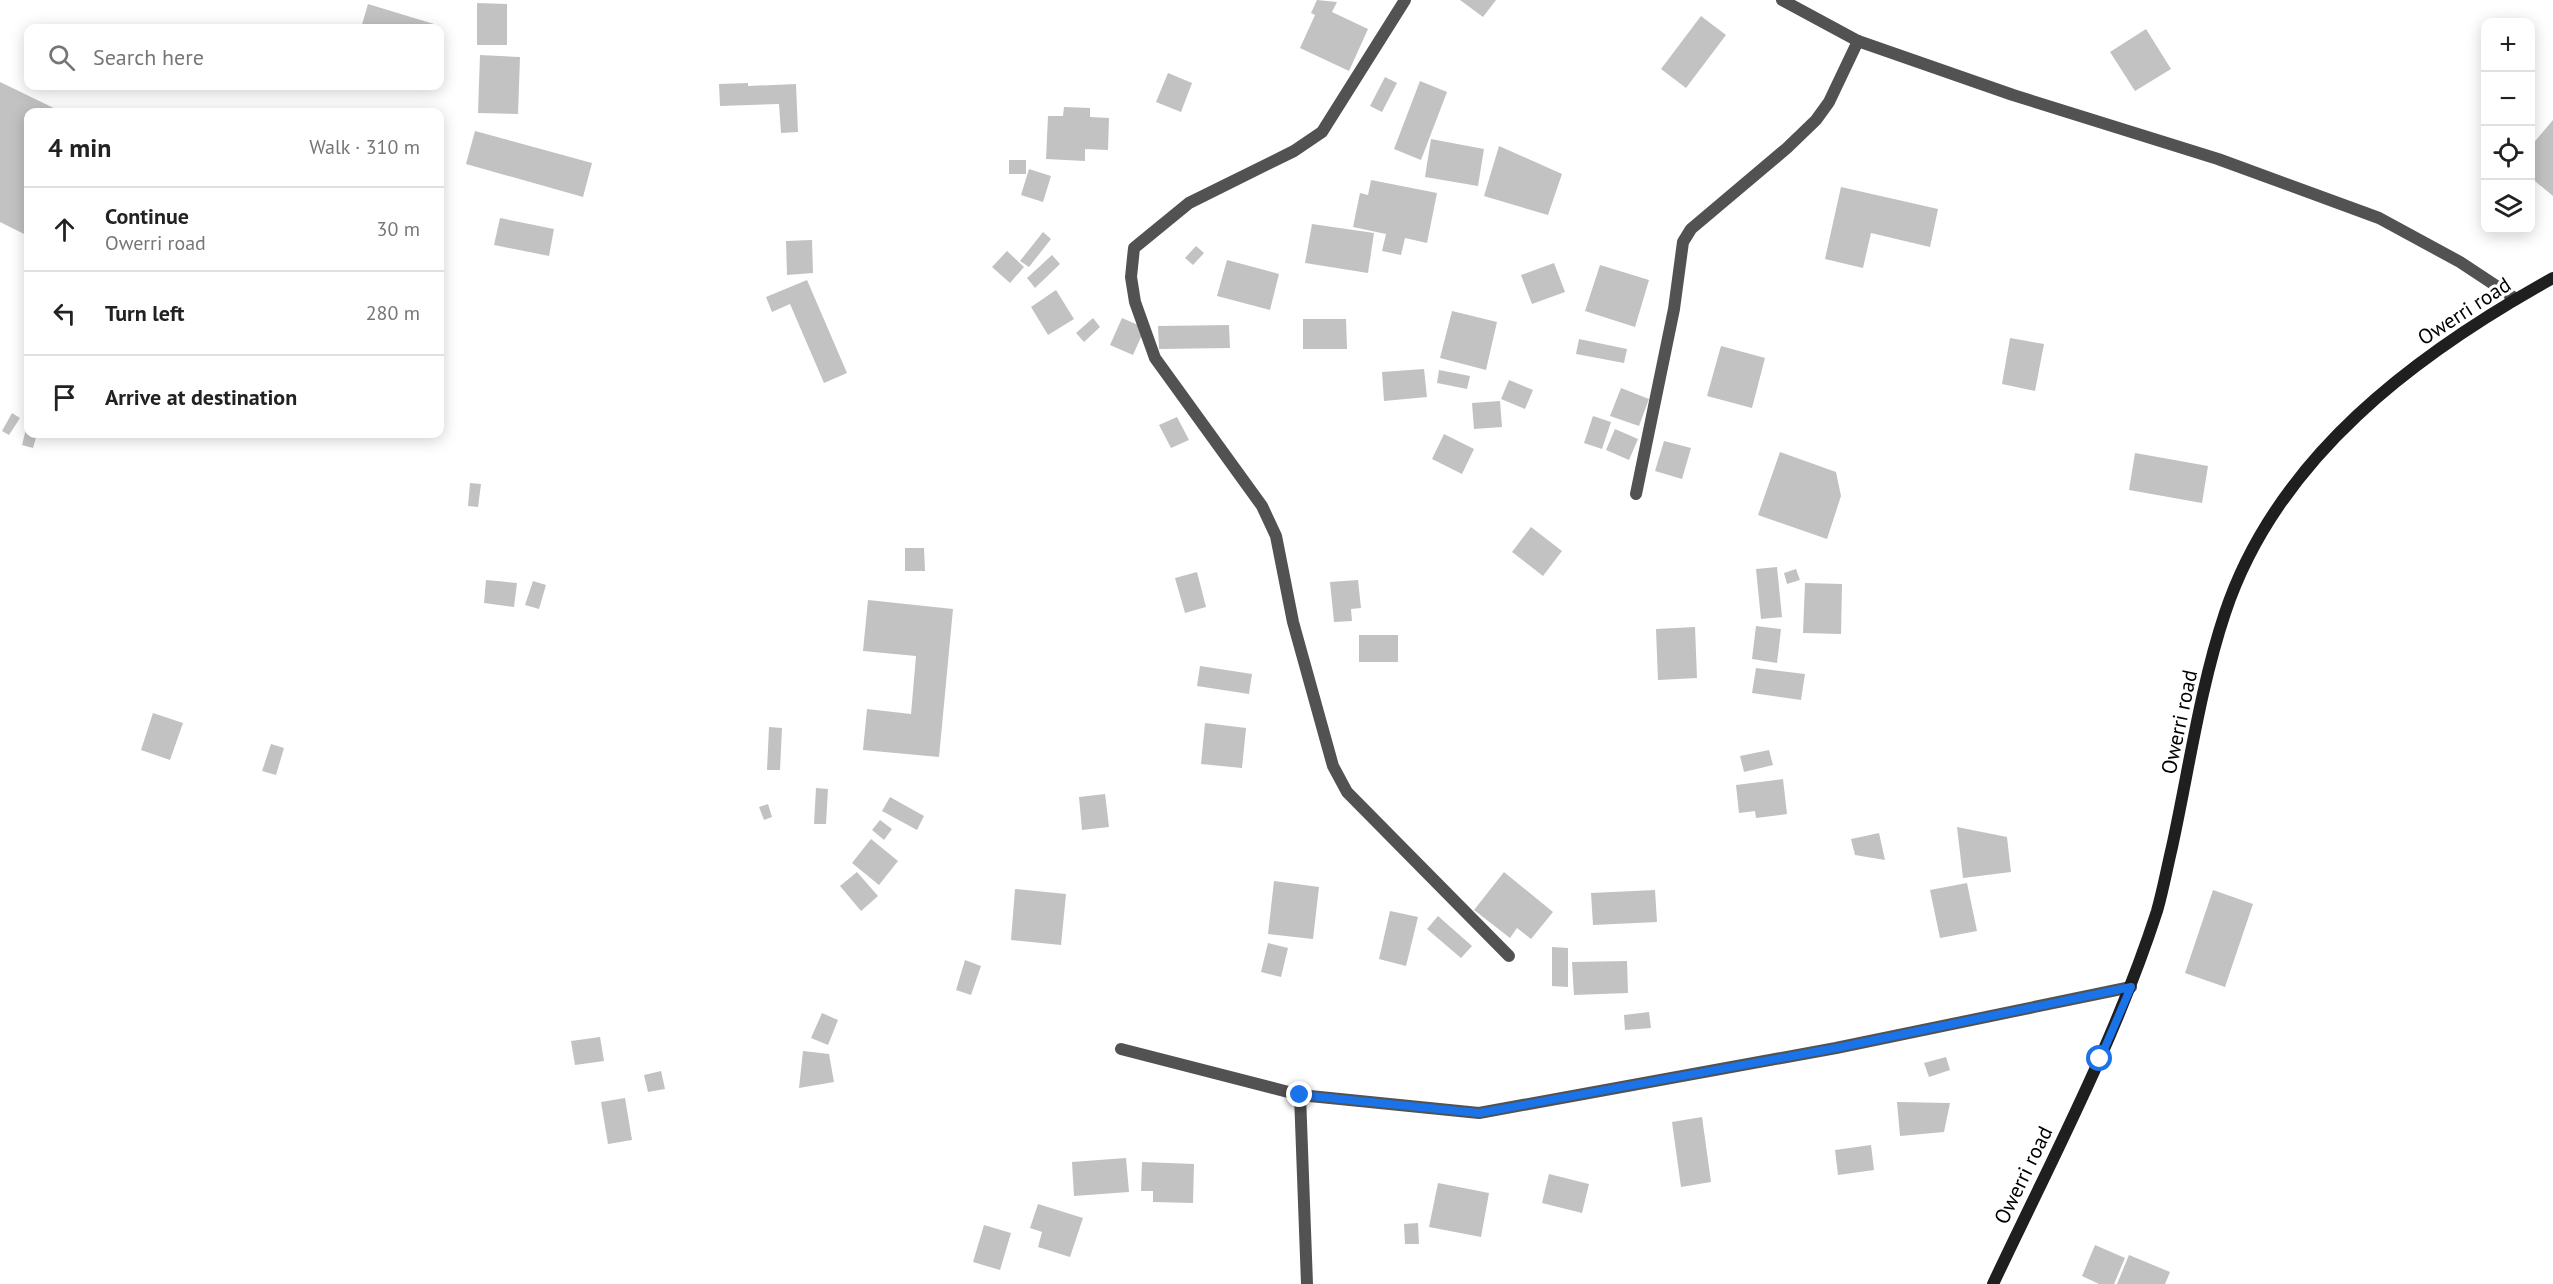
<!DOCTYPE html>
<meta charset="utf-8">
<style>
body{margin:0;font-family:"PT Sans",sans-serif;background:#f2f2f2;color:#222}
.controls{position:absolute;right:18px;top:18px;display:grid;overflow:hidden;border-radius:12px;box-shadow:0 3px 15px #0003}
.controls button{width:54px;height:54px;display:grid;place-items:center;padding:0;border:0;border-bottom:2px solid #e0e0e0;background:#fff;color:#222;font:30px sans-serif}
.stop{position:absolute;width:18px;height:18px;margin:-14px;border:4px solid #1a73e8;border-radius:50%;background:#fff}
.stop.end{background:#1a73e8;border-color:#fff;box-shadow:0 2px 6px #0008}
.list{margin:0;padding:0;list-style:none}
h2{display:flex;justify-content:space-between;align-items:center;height:78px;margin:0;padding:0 24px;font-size:26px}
h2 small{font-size:20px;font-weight:400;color:#767676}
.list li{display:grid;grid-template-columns:39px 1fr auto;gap:18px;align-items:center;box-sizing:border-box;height:84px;padding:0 24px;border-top:2px solid #e0e0e0}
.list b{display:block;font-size:22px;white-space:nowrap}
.list p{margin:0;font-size:20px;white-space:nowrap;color:#767676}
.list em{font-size:20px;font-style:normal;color:#767676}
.icon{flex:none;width:33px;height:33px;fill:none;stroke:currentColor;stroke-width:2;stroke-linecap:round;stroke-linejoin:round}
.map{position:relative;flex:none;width:2553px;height:1284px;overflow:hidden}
.search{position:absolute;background:#fff;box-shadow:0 3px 15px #0003;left:24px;top:24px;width:420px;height:66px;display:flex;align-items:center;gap:15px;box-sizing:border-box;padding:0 21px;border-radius:12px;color:#767676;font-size:22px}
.panel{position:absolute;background:#fff;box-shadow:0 3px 15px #0003;left:24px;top:108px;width:420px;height:330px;border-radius:12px}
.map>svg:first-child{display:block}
</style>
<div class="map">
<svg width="2553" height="1284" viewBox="0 0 2553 1284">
<rect width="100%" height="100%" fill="#fff"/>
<g fill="#c2c2c2">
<path d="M1317,0L1337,2L1332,12L1368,29L1349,71L1300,48L1315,15L1311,13Z"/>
<path d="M1460,0H1496L1483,17Z"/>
<path d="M477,3L507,4V45H477Z"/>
<path d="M368,4L434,24L432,28H361Z"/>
<path d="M1701,16L1726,35L1686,88L1661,69Z"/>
<path d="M2146,29L2171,69L2135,91L2110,52Z"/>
<path d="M480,55L520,57L518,114L478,113Z"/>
<path d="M1168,73L1192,83L1181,112L1156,102Z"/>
<path d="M1385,77L1397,83L1382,112L1370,106Z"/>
<path d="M1420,81L1447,92L1421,160L1394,149Z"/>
<path d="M0,82L62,112H28V236L0,222Z"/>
<path d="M748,83V86L796,84L798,132L781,133L779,104L720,106L719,84Z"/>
<path d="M1064,107L1090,108V117L1109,118L1108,150L1085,149V161L1046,159L1048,116H1063Z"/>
<path d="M2553,120V196L2530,177V147Z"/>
<path d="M475,131L592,163L583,197L466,164Z"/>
<path d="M1431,139L1484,149L1478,186L1425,177Z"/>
<path d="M1499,146L1562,174L1548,215L1484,196Z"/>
<rect x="1009" y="160" width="17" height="14"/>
<path d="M1029,169L1051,176L1043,202L1021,195Z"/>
<path d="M1371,180L1437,193L1427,243L1405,238L1401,255L1382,251L1386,234L1353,227L1360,193L1368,195Z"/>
<path d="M1841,187L1938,209L1930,247L1871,233L1863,268L1825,259Z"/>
<path d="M500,218L554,229L549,256L494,245Z"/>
<path d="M1312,224L1374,233L1368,273L1305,263Z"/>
<path d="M1043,232L1051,239L1029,267L1020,261Z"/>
<path d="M812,240L813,273L787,275L786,241Z"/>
<path d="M1196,246L1204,253L1193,265L1185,258Z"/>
<path d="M1007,251L1024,267L1010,283L992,267Z"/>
<path d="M1052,255L1060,264L1035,288L1027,278Z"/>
<path d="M1227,260L1279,274L1270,310L1217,296Z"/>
<path d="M1554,263L1565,292L1532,304L1521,275Z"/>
<path d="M1600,265L1649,280L1635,327L1585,311Z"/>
<path d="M807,280L847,373L824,383L790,304L772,312L766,297Z"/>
<path d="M1056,290L1074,319L1048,335L1031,307Z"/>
<path d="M1452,311L1497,322L1486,370L1440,358Z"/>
<path d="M1093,318L1100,327L1084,342L1076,333Z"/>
<path d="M1122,318L1145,328L1133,355L1110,345Z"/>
<path d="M1303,319H1346L1347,349H1303Z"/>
<path d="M1229,325L1230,348L1159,349L1158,326Z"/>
<path d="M2010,338L2044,344L2035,391L2002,384Z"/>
<path d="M1579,339L1627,349L1624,363L1576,354Z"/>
<path d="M1721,346L1765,358L1752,408L1707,396Z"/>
<path d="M1424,369L1427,397L1384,401L1382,372Z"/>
<path d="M1439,370L1470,376L1467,389L1437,383Z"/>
<path d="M1509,380L1533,390L1525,409L1501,399Z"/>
<path d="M1621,388L1649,399L1639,426L1610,416Z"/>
<path d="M1500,401L1502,427L1474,429L1472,403Z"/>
<path d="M12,413L20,418L9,435L2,431Z"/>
<path d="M1593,416L1611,422L1602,449L1584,443Z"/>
<path d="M1177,417L1189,440L1171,448L1159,425Z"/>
<path d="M26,429L28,434H37L33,448L22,445Z"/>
<path d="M1615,429L1638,439L1629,460L1606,450Z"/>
<path d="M1444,434L1474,449L1462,474L1432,459Z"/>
<path d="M1664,441L1691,448L1682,479L1655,471Z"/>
<path d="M1780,452L1836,472L1841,496L1827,539L1758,515Z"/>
<path d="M2135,453L2208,466L2202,503L2129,490Z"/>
<path d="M470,483L481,484L478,507L468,506Z"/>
<path d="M1531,527L1562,551L1543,576L1512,552Z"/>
<path d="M905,548H924L925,571H905Z"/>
<path d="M1777,567L1782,617L1761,619L1756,569Z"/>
<path d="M1796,569L1800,580L1787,584L1784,573Z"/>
<path d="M1197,572L1206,607L1185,613L1175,578Z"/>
<path d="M486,580L517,583L514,607L484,603Z"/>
<path d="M1358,580L1361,608L1351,609L1352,621L1334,622L1330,582Z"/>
<path d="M533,581L546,585L539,609L525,605Z"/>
<path d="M1805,583L1842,584L1841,634L1803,633Z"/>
<path d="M868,600L953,609L939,757L863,750L867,709L911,714L916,656L863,651Z"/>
<path d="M1756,626L1781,629L1777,663L1752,659Z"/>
<path d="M1695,627L1697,678L1658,680L1656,629Z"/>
<rect x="1359" y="635" width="39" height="27"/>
<path d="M1200,666L1252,674L1249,694L1197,686Z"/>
<path d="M1756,668L1805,674L1801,700L1752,693Z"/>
<path d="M153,713L183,723L170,760L141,750Z"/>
<path d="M1205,723L1246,728L1242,768L1201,764Z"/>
<path d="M769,727L782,728L780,770H767Z"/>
<path d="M271,744L284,748L276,775L262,771Z"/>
<path d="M1769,750L1773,765L1744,772L1740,756Z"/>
<path d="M1783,779L1787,814L1756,818L1755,811L1739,813L1736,785Z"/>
<path d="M816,788L828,789L826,824H814Z"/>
<path d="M1105,794L1109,827L1082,830L1079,797Z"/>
<path d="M890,797L924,816L917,830L882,811Z"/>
<path d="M768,804L772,817L764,820L759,807Z"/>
<path d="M880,820L892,829L884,840L872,830Z"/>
<path d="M1957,827L2007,837L2011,872L1963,878Z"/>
<path d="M1879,833L1885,860L1855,855L1851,839Z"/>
<path d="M871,839L898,861L879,885L852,863Z"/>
<path d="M857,872L878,896L861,911L840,886Z"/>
<path d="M1504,872L1553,912L1531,939L1517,928L1510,938L1474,910Z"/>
<path d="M1274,881L1319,887L1313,939L1268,934Z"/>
<path d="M1967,883L1977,931L1940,938L1930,890Z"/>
<path d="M1015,889L1066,894L1061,945L1011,940Z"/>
<path d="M1655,890L1657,922L1593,925L1591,893Z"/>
<path d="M2213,890L2253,904L2225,987L2185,973Z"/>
<path d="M1390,911L1418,917L1406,966L1379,959Z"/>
<path d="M1438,916L1472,946L1461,958L1427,929Z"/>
<path d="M1268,943L1288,948L1281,977L1261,972Z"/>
<path d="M1552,947L1568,948V987L1552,986Z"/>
<path d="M965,960L981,966L971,995L956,990Z"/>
<path d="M1627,961L1628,993L1574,995L1572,962Z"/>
<path d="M1649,1012L1651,1028L1625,1030L1624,1015Z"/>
<path d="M822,1013L838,1020L828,1045L811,1038Z"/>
<path d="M600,1037L604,1061L575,1065L571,1041Z"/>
<path d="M803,1051L829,1054L834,1082L799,1088Z"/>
<path d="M1946,1057L1950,1070L1929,1077L1924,1063Z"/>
<path d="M661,1071L665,1089L648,1092L644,1075Z"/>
<path d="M625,1098L632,1140L608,1144L601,1102Z"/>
<path d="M1897,1102L1950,1103L1944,1132L1900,1136Z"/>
<path d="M1702,1117L1711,1182L1681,1187L1672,1122Z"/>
<path d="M1871,1145L1874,1170L1838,1175L1835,1150Z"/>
<path d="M1126,1158L1129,1192L1074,1196L1072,1162Z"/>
<path d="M1142,1162L1194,1164L1193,1203L1153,1202V1191H1141Z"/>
<path d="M1549,1174L1589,1184L1582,1213L1542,1203Z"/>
<path d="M1438,1183L1489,1193L1481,1237L1429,1227Z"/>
<path d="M1038,1204L1083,1218L1070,1257L1038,1247L1042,1232L1030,1228Z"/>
<path d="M1418,1223L1419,1244H1405L1404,1224Z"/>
<path d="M984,1225L1011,1233L1000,1270L973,1262Z"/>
<path d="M2095,1245L2125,1258L2114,1284H2099L2082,1276Z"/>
<path d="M2129,1255L2170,1272L2165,1284H2117Z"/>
</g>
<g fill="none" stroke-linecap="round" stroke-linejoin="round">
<g stroke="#525252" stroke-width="12">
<path d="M1405,0L1322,132L1294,151L1189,203L1134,248L1131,277L1135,302L1155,358L1262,506L1276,536L1293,622L1333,766L1347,792L1509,956"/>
<path d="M1782,0L1858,41L2013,95L2218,159L2379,218L2460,262L2516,299"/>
<path d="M1636,494L1674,309L1683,242L1691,229L1787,148L1816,120L1829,102L1858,41"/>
<path d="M1121,1049L1300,1095L1479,1113L1836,1048L2131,987"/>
<path d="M1300,1095L1307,1284"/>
</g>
<path stroke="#1f1f1f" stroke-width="12" d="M1993,1284C2051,1161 2115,1041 2157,911C2163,890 2167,868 2172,847C2189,769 2200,688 2225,613C2277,457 2416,354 2553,278"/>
</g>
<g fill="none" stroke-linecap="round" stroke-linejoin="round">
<path stroke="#1a73e8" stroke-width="8" d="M1300,1095L1479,1113L1836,1048L2131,987L2100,1059"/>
</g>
<g text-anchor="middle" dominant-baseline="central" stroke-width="6" stroke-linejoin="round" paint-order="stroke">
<g font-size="21" fill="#000" stroke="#fff">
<text transform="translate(2464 311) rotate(-33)">Owerri road</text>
<text transform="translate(2179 722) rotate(-78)">Owerri road</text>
<text transform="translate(2023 1175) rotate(-64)">Owerri road</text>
</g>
</g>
</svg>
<div class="controls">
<button>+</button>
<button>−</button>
<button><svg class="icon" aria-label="locate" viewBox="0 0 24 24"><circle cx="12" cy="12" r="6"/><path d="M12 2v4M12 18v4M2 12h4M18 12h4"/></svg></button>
<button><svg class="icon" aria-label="layers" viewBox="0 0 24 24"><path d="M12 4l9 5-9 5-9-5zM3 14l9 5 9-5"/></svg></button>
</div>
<div class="stop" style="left:2100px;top:1059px"></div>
<div class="stop end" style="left:1300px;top:1095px"></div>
<div class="search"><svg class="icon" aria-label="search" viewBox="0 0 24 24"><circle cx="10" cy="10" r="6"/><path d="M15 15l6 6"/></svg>Search here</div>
<section class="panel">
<h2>4 min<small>Walk · 310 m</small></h2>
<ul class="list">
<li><svg class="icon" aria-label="ahead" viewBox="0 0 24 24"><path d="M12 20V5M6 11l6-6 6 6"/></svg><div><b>Continue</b><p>Owerri road</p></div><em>30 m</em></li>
<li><svg class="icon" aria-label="left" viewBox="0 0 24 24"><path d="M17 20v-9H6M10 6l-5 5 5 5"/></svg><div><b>Turn left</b></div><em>280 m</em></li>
<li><svg class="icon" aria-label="arrive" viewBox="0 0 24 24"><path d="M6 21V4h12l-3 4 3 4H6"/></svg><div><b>Arrive at destination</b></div></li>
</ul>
</section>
</div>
